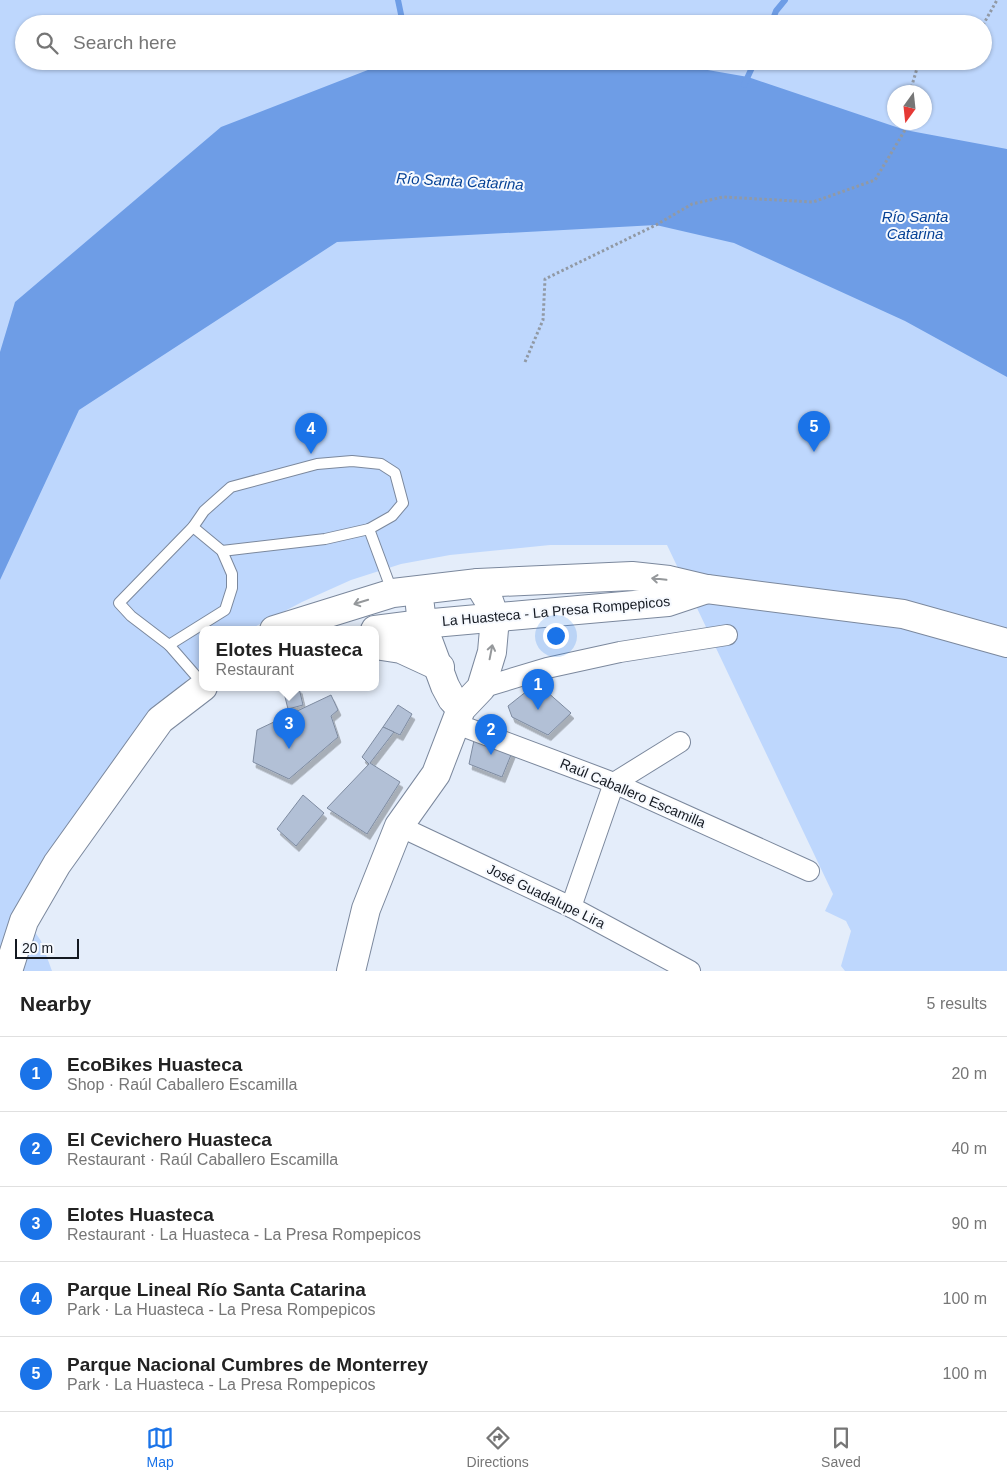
<!DOCTYPE html>
<meta charset="utf-8">
<style>
body{margin:0;font-family:Helvetica,sans-serif;background:#f2f2f2;color:#222}
.compass{position:absolute;left:887px;top:85px;width:45px;height:45px;border-radius:50%;background:#fff;box-shadow:0 1px 4px #0004;rotate:195deg}
.scale{position:absolute;left:15px;bottom:12px;width:64px;box-sizing:border-box;padding-left:5px;border:2px solid #141921;border-top:0;font-size:14px;line-height:18px;white-space:nowrap;color:#141921;-webkit-text-stroke:4px #f6f9fe;paint-order:stroke}
.you{position:absolute;left:555px;top:635px;width:18px;height:18px;margin:-12px;border:4px solid #fff;border-radius:50%;background:#1a73e8;box-shadow:0 0 0 8px #1a73e833}
.badge{display:grid;place-items:center;width:32px;height:32px;border-radius:50%;background:#1a73e8;color:#fff;font-size:16px;font-weight:700}
.pin{position:absolute;translate:-50% -41px;filter:drop-shadow(0 1px 2px #0008)}
.pin::after{content:'';position:absolute;top:26px;width:18px;height:15px;background:inherit;clip-path:polygon(0 0,100% 0,50% 100%)}
.popup{position:absolute;left:199px;top:626px;width:180px;height:65px;box-sizing:border-box;display:grid;place-content:center;border-radius:10px;background:#fff;filter:drop-shadow(0 1px 4px #0005);font-size:16px;white-space:nowrap;color:#767676}
.popup b{font-size:19px;color:#222}
.popup::after{content:'';position:absolute;left:50%;top:100%;margin-left:-10px;border:10px solid transparent;border-top-color:#fff}
.list{margin:0;padding:0;list-style:none}
h2{display:flex;justify-content:space-between;align-items:center;height:65px;margin:0;padding:0 20px;font-size:21px}
h2 small{font-size:16px;font-weight:400;color:#767676}
.list li{display:grid;grid-template-columns:32px 1fr auto;gap:15px;align-items:center;box-sizing:border-box;height:75px;padding:0 20px;border-top:1px solid #e0e0e0}
.list b{display:block;font-size:19px;white-space:nowrap}
.list p{margin:0;font-size:16px;white-space:nowrap;color:#767676}
.list em{font-size:16px;font-style:normal;color:#767676}
.icon{flex:none;width:28px;height:28px;fill:none;stroke:currentColor;stroke-width:2;stroke-linecap:round;stroke-linejoin:round}
.map{position:relative;flex:none;width:1007px;height:971px;overflow:hidden}
.search{position:absolute;background:#fff;box-shadow:0 1px 4px #0004;left:15px;right:15px;top:15px;height:55px;display:flex;align-items:center;gap:12px;box-sizing:border-box;padding:0 18px;border-radius:28px;color:#767676;font-size:19px}
.sheet{height:440px;background:#fff}
nav{display:flex;justify-content:space-around;align-items:center;box-sizing:border-box;height:70px;border-top:1px solid #e0e0e0;background:#fff;font-size:14px;color:#767676}
nav a{display:grid;justify-items:center;gap:2px}
nav .on{color:#1a73e8}
.map>svg:first-child{display:block}
</style>
<div class="map">
<svg width="1007" height="971" viewBox="0 0 1007 971">
<defs>
<filter id="shadow"><feDropShadow dx="3" dy="5.5" stdDeviation="0" flood-color="#0004"/></filter>
</defs>
<rect width="100%" height="100%" fill="#e4edfa"/>
<path fill="#bed7fd" fill-rule="evenodd" d="M0,0H1007V971H845L841,966L851,931L846,921L825,911L833,894L667,545H550L450,555L401,564L351,580L302,602L249,630H203V664L168,699L22,913L41,941L52,971H0ZM24,24H983V61H24ZM894,92H924V122H894Z"/>
<path fill="#6e9de6" d="M391,61H656L748,77L905,130L1007,149V377L905,321L734,243L656,225L337,242L79,410L0,580V352L15,302L221,127Z"/>
<g fill="none" stroke-linecap="round" stroke-linejoin="round">
<g stroke="#6e9de6" stroke-width="6">
<path d="M398,0L403,24"/>
<path d="M771,24L776,11L785,0"/>
<path d="M744,85L755,61"/>
</g>
</g>
<g fill="#b2c0d6" stroke="#7e8ba0" filter="url(#shadow)">
<path d="M537,683L571,713L548,735L512,717L508,706Z"/>
<path d="M290,688H299L303,705L288,709L283,689Z"/>
<path d="M331,695L338,710L331,716L338,737L289,779L253,762L257,730Z"/>
<path d="M398,705L412,714L400,735L383,727Z"/>
<path d="M383,727L394,732L370,763L400,782L367,834L327,808L369,764L362,757Z"/>
<path d="M476,731L515,745L502,777L469,764Z"/>
<path d="M303,795L324,813L296,846L277,829Z"/>
</g>
<g fill="none" stroke-linecap="round" stroke-linejoin="round">
<defs>
<g id="lane">
<path d="M369,529L392,591"/>
<path d="M169,645L225,610L232,588V574L222,551L193,527"/>
<path d="M203,684L169,645L131,616L119,603L193,527L204,511L231,487L317,464L352,461L381,464L395,473L403,503L392,516L369,529L325,539L222,551"/>
</g>
<g id="street">
<path d="M481,688L547,668L620,652L727,635"/>
<path d="M454,723L614,783L809,871"/>
<path d="M399,826L571,907L690,971"/>
<path d="M571,907L614,783L680,742"/>
</g>
<g id="secondary">
<path d="M420,606L422,624L445,686L452,699L461,709"/>
<path d="M274,630L393,593L478,583L632,576L669,580L707,589L903,614L1007,643"/>
<path d="M375,630L422,624L668,602L707,589"/>
<path d="M375,645L401,649L440,667"/>
<path d="M8,971L24,921L57,864L160,720L203,687"/>
<path d="M351,971L366,909L399,826L436,774L461,709L481,688L492,652L495,618L489,601L478,583"/>
</g>
</defs>
<use href="#lane" stroke="#7b889d" stroke-width="12"/>
<use href="#street" stroke="#7b889d" stroke-width="22"/>
<use href="#secondary" stroke="#7b889d" stroke-width="30"/>
<g stroke="#9199a4" stroke-width="3" stroke-dasharray="2.5 2.5" stroke-linecap="butt">
<path d="M983,25L997,0"/>
<path d="M910,92L918,65L958,61"/>
<path d="M525,362L543,320L545,279L656,225L692,204L723,197L813,202L875,180L905,130L906,122"/>
</g>
<use href="#lane" stroke="#fff" stroke-width="10"/>
<use href="#street" stroke="#fff" stroke-width="20"/>
<use href="#secondary" stroke="#fff" stroke-width="28"/>
</g>
<defs><path id="oneway-shaft" d="M-6 0H5M1.5-3L5.5 0L1.5 3" fill="none" stroke-width="1.6" stroke-linecap="round" stroke-linejoin="round" transform="scale(1.25)"/></defs>
<g stroke="#95989b">
<use href="#oneway-shaft" transform="translate(659 579) rotate(-174)"/>
<use href="#oneway-shaft" transform="translate(361 602) rotate(163)"/>
<use href="#oneway-shaft" transform="translate(491 652) rotate(-79)"/>
</g>
<g text-anchor="middle" dominant-baseline="central" stroke-width="4" stroke-linejoin="round" paint-order="stroke">
<g font-size="14" fill="#141921" stroke="#f6f9fe">
<text transform="translate(556 611) rotate(-5)">La Huasteca - La Presa Rompepicos</text>
<text transform="translate(633 793) rotate(23)">Raúl Caballero Escamilla</text>
<text transform="translate(546 896) rotate(26)">José Guadalupe Lira</text>
</g>
<g font-size="15" font-style="italic" fill="#064296" stroke="#f6f9fe">
<text transform="translate(460 181) rotate(3)">Río Santa Catarina</text>
<text x="915" y="216">Río Santa<tspan x="915" dy="17">Catarina</tspan></text>
</g>
</g>
</svg>
<svg class="compass" viewBox="-18 -18 36 36"><path d="M0-13l5 13h-10z" fill="#e53935"/><path d="M0 13l5-13h-10z" fill="#767676"/></svg>
<div class="scale">20 m</div>
<div class="you"></div>
<div class="pin badge" style="left:538px;top:710px">1</div>
<div class="pin badge" style="left:491px;top:755px">2</div>
<div class="pin badge" style="left:289px;top:749px">3</div>
<div class="popup"><b>Elotes Huasteca</b>Restaurant</div>
<div class="pin badge" style="left:311px;top:454px">4</div>
<div class="pin badge" style="left:814px;top:452px">5</div>
<div class="search"><svg class="icon" aria-label="search" viewBox="0 0 24 24"><circle cx="10" cy="10" r="6"/><path d="M15 15l6 6"/></svg>Search here</div>
</div>
<section class="sheet">
<h2>Nearby<small>5 results</small></h2>
<ul class="list">
<li><span class="badge">1</span><div><b>EcoBikes Huasteca</b><p>Shop · Raúl Caballero Escamilla</p></div><em>20 m</em></li>
<li><span class="badge">2</span><div><b>El Cevichero Huasteca</b><p>Restaurant · Raúl Caballero Escamilla</p></div><em>40 m</em></li>
<li><span class="badge">3</span><div><b>Elotes Huasteca</b><p>Restaurant · La Huasteca - La Presa Rompepicos</p></div><em>90 m</em></li>
<li><span class="badge">4</span><div><b>Parque Lineal Río Santa Catarina</b><p>Park · La Huasteca - La Presa Rompepicos</p></div><em>100 m</em></li>
<li><span class="badge">5</span><div><b>Parque Nacional Cumbres de Monterrey</b><p>Park · La Huasteca - La Presa Rompepicos</p></div><em>100 m</em></li>
</ul>
</section>
<nav>
<a class="on"><svg class="icon" aria-label="map" viewBox="0 0 24 24"><path d="M3 6l6-2 6 2 6-2v14l-6 2-6-2-6 2zM9 4v14M15 6v14"/></svg>Map</a>
<a><svg class="icon" aria-label="directions" viewBox="0 0 24 24"><path d="M12 3l9 9-9 9-9-9zM9 14v-3h6M13 9l2 2-2 2"/></svg>Directions</a>
<a><svg class="icon" aria-label="saved" viewBox="0 0 24 24"><path d="M7 4h10v16l-5-4-5 4z"/></svg>Saved</a>
</nav>
